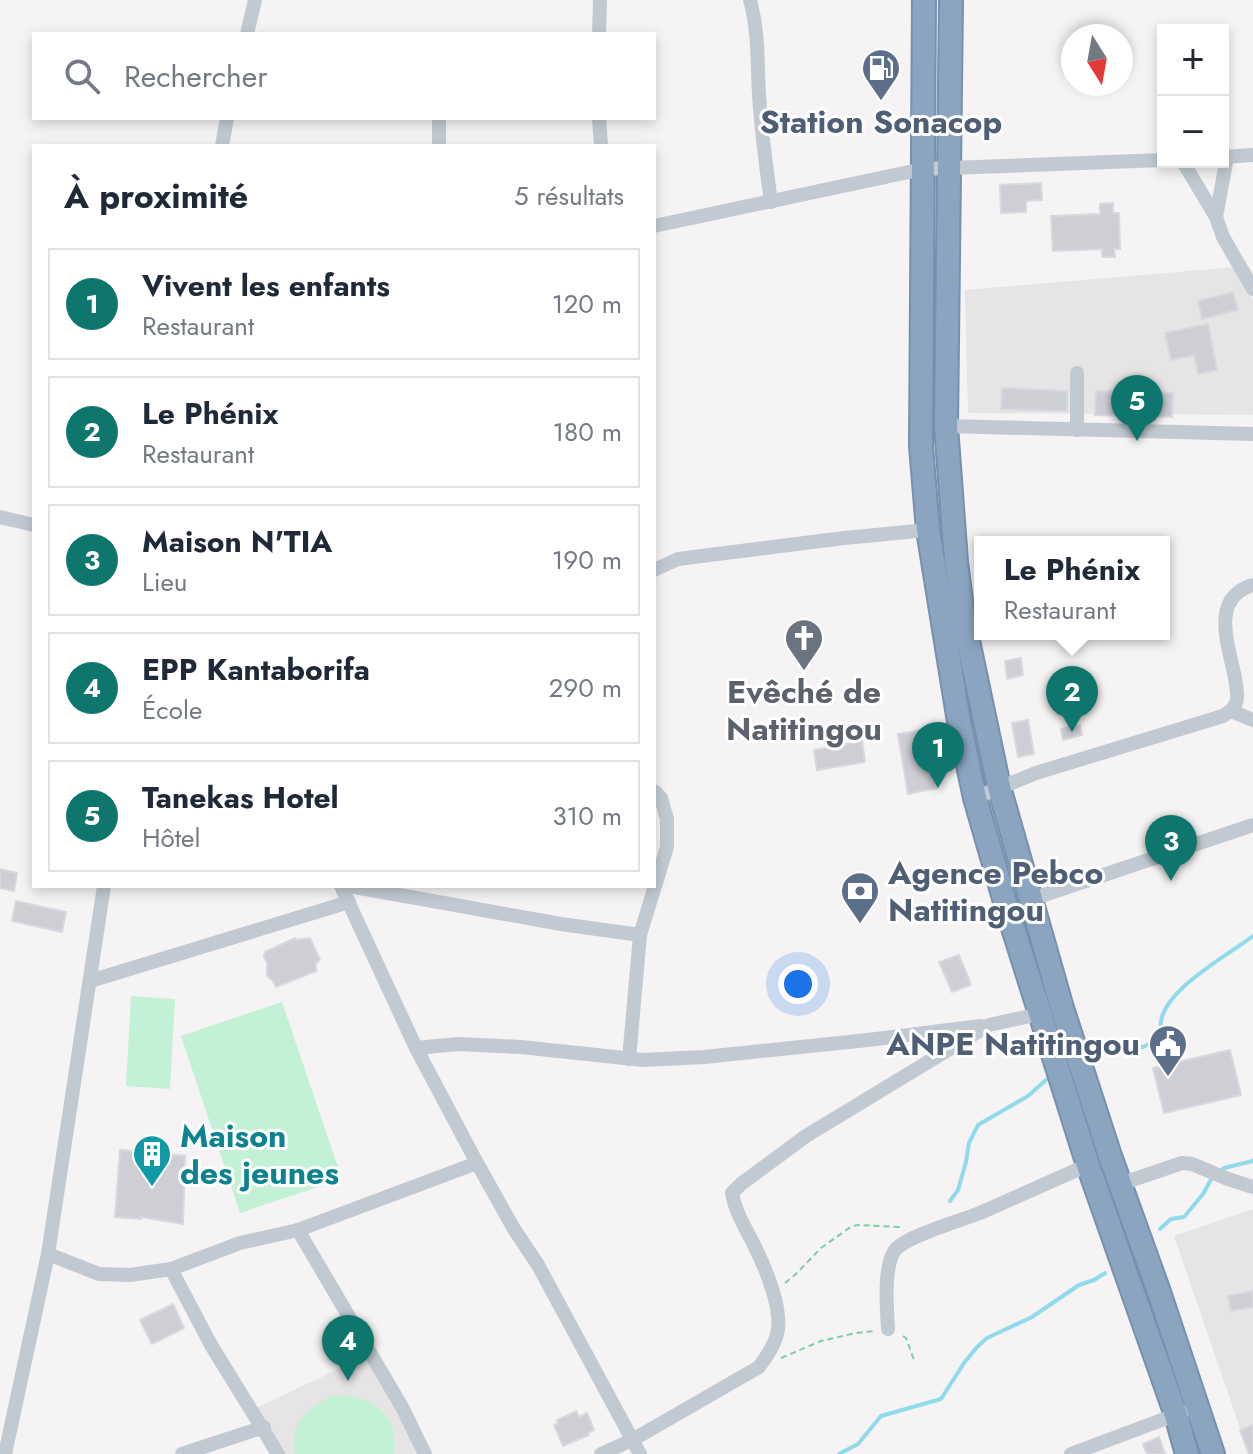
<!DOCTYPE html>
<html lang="fr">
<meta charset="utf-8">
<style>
body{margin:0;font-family:Jost,sans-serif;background:#f6f6f7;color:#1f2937}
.controls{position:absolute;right:24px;top:24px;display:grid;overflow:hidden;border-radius:0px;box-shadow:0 4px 12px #0003}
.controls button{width:72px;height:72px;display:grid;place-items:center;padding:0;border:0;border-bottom:2px solid #e0e1e3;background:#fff;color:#1f2937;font:40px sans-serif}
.compass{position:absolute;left:1061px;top:24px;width:72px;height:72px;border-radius:50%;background:#fff;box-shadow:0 4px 12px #0003;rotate:169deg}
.you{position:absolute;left:798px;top:984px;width:28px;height:28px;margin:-20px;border:6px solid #fff;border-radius:50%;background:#1a73e8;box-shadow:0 0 0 12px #1a73e833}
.badge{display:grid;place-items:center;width:52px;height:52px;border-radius:50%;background:#0f766e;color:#fff;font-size:26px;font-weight:700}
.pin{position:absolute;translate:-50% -66px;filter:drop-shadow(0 2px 4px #0008)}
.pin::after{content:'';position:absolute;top:42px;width:28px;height:24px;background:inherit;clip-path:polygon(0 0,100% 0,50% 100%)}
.popup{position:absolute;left:974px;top:536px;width:196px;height:104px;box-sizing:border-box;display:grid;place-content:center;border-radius:0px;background:#fff;filter:drop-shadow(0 2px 6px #0005);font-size:26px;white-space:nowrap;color:#747a83}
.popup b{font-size:30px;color:#1f2937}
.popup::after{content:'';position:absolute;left:50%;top:100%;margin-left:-16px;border:16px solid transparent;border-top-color:#fff}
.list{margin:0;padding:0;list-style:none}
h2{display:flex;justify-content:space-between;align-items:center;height:104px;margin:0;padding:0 32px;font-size:34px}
h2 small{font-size:26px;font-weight:400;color:#747a83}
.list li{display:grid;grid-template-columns:52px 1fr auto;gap:24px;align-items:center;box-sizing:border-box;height:112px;margin:0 16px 16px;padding:0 16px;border:2px solid #e0e1e3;border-radius:0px}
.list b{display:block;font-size:30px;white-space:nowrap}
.list p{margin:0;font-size:26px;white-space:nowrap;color:#747a83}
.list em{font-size:26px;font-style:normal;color:#747a83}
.icon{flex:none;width:44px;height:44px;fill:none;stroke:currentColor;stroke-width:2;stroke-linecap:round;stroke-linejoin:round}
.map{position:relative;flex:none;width:1253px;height:1454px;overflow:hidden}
.search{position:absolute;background:#fff;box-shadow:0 4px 12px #0003;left:32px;top:32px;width:624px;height:88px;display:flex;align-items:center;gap:20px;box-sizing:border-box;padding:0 28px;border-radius:0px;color:#747a83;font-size:30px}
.panel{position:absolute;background:#fff;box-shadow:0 4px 12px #0003;left:32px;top:144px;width:624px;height:744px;border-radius:0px}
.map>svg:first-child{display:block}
</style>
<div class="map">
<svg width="1253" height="1454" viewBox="0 0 1253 1454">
<rect width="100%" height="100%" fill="#f5f3f3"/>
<g fill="#e6e4e5">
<path d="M1236,267L1253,300V415L968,413L965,290Z"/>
<path d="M1253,1209V1454H1249L1174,1236Z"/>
<path d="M370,1354L419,1454H283L256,1408Z"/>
</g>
<g fill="#c3f1d5">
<path d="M131,996L175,999L170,1089L126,1086Z"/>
<path d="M282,1002L342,1179L240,1213L181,1036Z"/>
<path d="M336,1395C372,1395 400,1415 394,1454H295C289,1422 309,1405 336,1395Z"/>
</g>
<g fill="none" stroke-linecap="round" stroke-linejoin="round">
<g stroke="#90daee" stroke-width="4">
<path d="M1113,1052C1133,1051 1147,1048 1163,1035C1162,1031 1160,1026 1161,1022C1165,989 1228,955 1253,936"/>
<path d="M1220,1171L1224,1168L1253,1161"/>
<path d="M950,1201L958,1190L966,1162L969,1143L978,1125L1028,1096L1046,1080"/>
<path d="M1160,1229L1171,1219L1184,1217L1203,1194L1213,1176"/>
<path d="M839,1454L858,1444L881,1416L941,1399L964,1363L977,1347L987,1338L1032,1317L1079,1285L1094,1280L1105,1273"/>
</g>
</g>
<g fill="#cdcfd5" stroke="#d7d9de" stroke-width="2">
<path d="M1041,183L1042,200L1026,201V212L1001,213L1000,185Z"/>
<path d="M1113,203V213H1119L1120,249H1114L1115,257H1102V249L1053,251L1051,216L1100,214V204Z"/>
<path d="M1233,292L1238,310L1202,319L1198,301Z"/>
<path d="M1208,324L1217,370L1198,374L1194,355L1171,360L1165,333Z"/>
<path d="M1002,388L1067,391V411L1001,409Z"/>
<path d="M1096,391L1173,393L1172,417L1095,415Z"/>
<path d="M1021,658L1023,675L1007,679L1005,661Z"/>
<path d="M1028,720L1034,754L1018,757L1012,723Z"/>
<path d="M1080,725L1082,735L1063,740L1061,729Z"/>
<path d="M928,729L938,788L908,794L898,734Z"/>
<path d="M862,741L865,762L817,770L814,750Z"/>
<path d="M0,869L17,873L14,891L0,888Z"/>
<path d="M16,901L66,912L62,932L12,921Z"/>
<path d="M295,938L296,940L310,938L320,960L316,963V971L276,987L273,981L267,976V963L264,956L265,952Z"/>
<path d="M959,955L971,985L952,992L939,962Z"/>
<path d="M1230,1050L1241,1095L1164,1113L1153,1068Z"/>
<path d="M120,1150L185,1156L183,1224L141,1217V1219L115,1217Z"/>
<path d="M1253,1291V1307L1231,1311L1228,1296Z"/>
<path d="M173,1304L184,1328L152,1344L140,1320Z"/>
<path d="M576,1411L579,1417L587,1413L594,1430L588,1433L589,1435L563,1446L554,1425L558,1424L557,1420Z"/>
<path d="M1253,1425V1454H1249L1240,1430Z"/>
<path d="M1159,1437L1165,1454H1147L1143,1444Z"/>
</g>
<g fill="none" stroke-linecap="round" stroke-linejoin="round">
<defs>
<g id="highway">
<path d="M924,0L921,446L928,530L959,722L975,798L1007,909L1088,1165L1176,1415L1187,1454"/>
<path d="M951,0L946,426L956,561L963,617L999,787L1062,1008L1110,1156L1159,1292L1213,1454"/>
</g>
</defs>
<use href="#highway" stroke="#7690ad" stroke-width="26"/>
<g stroke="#7ad0a6" stroke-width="2" stroke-dasharray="6 4" stroke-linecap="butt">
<path d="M785,1283L796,1274L821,1248L852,1226L859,1225L901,1227"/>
<path d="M903,1336L906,1338L914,1360"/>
<path d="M781,1358L821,1341L856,1333L874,1331"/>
</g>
<g stroke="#c1cad2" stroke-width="14">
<path d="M750,0C759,33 757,61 759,94C761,130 766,166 771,202"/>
<path d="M247,34L255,0"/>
<path d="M599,34L600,0"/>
<path d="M599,118L601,146"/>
<path d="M222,146L227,118"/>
<path d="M439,146V118"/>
<path d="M1223,157L1253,155"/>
<path d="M1183,162L1216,217L1223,237L1253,289"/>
<path d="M1216,217L1227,157"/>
<path d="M654,226L923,169L1163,160"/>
<path d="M946,426L1253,434"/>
<path d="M1077,430V373"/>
<path d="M0,517L34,525"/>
<path d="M654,570L678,559L844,538L928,530"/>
<path d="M1231,711L1253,720"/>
<path d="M975,798L1036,773L1223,716C1228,713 1234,709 1236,703C1239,696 1236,686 1235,678C1229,646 1209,598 1253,585"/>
<path d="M341,886L416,1048L477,1163L514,1229L538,1265L640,1454"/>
<path d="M349,886L561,924L640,935"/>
<path d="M1032,899L1253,825"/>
<path d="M90,981L349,902"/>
<path d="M416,1048L459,1044L521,1047L643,1060L704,1057L868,1040L981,1026"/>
<path d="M629,1059L640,935L667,847V819L661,798L654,791"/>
<path d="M1120,1184L1182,1163L1192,1164L1228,1179L1253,1187"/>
<path d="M298,1230L402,1407L425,1454"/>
<path d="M48,1254L99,1274L130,1275L171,1269L240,1243L298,1230L477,1163"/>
<path d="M171,1269L211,1345L278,1454"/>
<path d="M888,1329C887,1309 883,1267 895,1250C906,1236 962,1220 980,1213C1016,1197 1052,1181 1088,1165"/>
<path d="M5,1454L48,1254L104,886"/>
<path d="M182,1454L264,1427"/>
<path d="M601,1454L634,1439L759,1367C766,1357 774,1347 777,1334C784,1309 763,1262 751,1239C743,1224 735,1210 732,1193L741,1184L806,1136L989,1025L1039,1014"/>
<path d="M1071,1454L1183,1412"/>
</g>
<use href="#highway" stroke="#8ba5c1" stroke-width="22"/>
</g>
<defs>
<symbol id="fuel-pin" viewBox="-11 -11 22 30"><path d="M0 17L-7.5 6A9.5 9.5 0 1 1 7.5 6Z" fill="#5c6f8a" stroke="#fff"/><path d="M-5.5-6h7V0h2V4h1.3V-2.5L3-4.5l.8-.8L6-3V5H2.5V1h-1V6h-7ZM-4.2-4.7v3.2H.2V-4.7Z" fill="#fff"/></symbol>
<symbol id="church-pin" viewBox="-11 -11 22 30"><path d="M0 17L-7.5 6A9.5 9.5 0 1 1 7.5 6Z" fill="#6b7280" stroke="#fff"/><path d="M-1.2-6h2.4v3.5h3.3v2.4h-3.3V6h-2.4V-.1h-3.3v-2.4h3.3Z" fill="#fff"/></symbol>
<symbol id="bank-pin" viewBox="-11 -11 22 30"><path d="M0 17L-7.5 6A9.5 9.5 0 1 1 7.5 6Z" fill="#5c6f8a" stroke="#fff"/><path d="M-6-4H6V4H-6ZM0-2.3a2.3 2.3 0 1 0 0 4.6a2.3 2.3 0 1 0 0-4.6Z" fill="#fff"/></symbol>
<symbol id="civic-pin" viewBox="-11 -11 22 30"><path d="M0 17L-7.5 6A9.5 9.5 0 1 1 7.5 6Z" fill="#5c6f8a" stroke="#fff"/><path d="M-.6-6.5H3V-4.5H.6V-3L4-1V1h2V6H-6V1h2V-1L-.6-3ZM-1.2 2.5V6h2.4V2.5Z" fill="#fff"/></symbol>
<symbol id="building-pin" viewBox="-11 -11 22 30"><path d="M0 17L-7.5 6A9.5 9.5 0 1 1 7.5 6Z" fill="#0f9aa8" stroke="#fff"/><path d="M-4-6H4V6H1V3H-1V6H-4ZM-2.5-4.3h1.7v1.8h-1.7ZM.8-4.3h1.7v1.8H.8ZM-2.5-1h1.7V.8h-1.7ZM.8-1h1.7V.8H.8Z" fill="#fff"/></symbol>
</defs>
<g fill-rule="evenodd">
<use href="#fuel-pin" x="859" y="46" width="44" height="60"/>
<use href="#church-pin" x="782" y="616" width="44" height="60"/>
<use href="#bank-pin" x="838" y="869" width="44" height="60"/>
<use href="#civic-pin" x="1146" y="1022" width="44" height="60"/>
<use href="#building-pin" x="130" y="1132" width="44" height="60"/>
</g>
<g text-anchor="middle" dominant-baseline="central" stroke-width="6" stroke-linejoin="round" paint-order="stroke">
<g font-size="32" font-weight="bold" fill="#4e5e75" stroke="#fff">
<text x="881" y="122">Station Sonacop</text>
<text x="888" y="873" text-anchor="start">Agence Pebco<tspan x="888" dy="37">Natitingou</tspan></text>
<text x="1140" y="1044" text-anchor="end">ANPE Natitingou</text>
</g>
<g font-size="32" font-weight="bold" fill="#5b616d" stroke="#fff">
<text x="804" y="692">Evêché de<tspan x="804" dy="37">Natitingou</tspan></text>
</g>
<g font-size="32" font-weight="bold" fill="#0d838f" stroke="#fff" text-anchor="start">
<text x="180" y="1136">Maison<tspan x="180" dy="37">des jeunes</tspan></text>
</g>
</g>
</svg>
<div class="controls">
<button>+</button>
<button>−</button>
</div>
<svg class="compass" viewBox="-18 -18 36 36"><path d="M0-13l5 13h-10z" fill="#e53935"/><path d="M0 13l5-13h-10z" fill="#747a83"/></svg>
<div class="you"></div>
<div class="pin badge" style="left:938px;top:788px">1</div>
<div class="pin badge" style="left:1072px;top:732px">2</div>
<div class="popup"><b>Le Phénix</b>Restaurant</div>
<div class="pin badge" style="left:1171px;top:881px">3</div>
<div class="pin badge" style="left:348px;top:1381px">4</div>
<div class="pin badge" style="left:1137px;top:441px">5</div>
<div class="search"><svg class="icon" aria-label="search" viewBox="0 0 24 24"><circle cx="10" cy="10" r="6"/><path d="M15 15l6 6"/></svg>Rechercher</div>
<section class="panel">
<h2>À proximité<small>5 résultats</small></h2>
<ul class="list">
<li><span class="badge">1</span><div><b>Vivent les enfants</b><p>Restaurant</p></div><em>120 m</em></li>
<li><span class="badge">2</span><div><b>Le Phénix</b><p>Restaurant</p></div><em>180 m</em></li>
<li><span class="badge">3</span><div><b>Maison N'TIA</b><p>Lieu</p></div><em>190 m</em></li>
<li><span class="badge">4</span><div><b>EPP Kantaborifa</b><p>École</p></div><em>290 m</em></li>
<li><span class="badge">5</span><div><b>Tanekas Hotel</b><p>Hôtel</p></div><em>310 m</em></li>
</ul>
</section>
</div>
